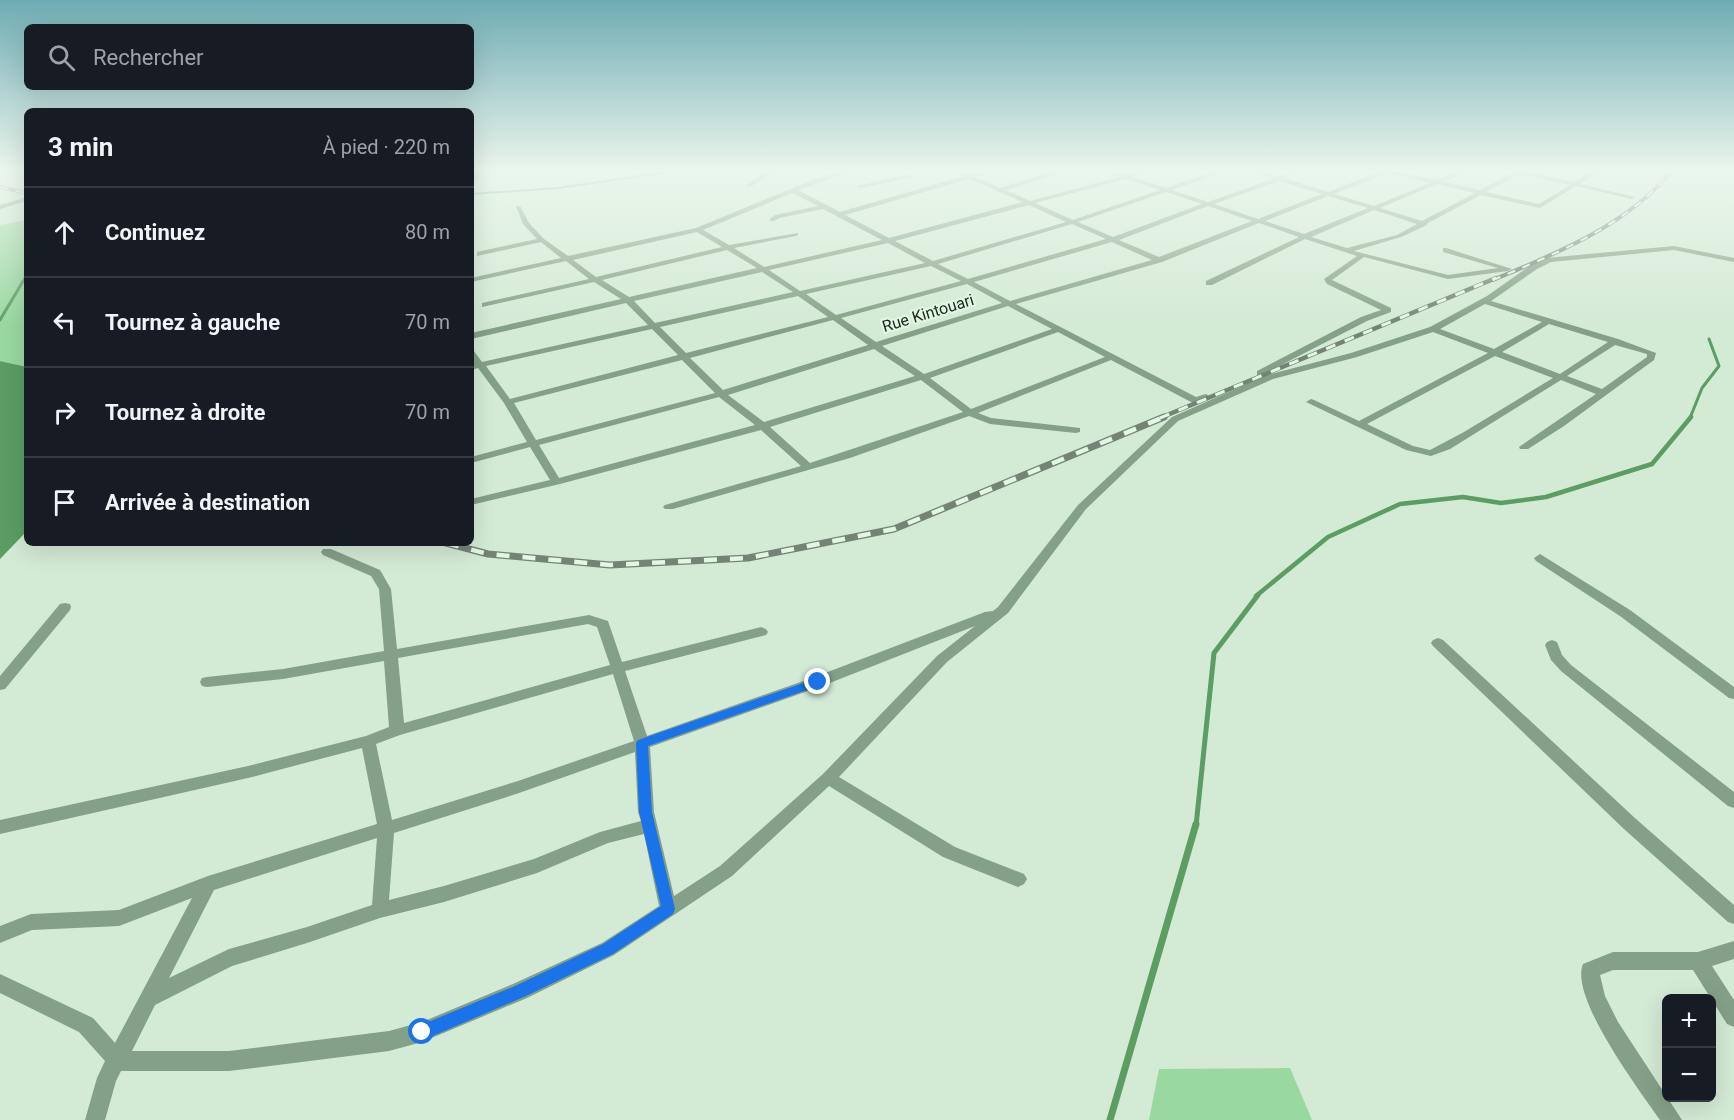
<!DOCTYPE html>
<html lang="fr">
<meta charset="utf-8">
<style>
body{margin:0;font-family:Roboto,sans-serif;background:#20242c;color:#f1f3f6}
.controls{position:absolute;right:18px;bottom:18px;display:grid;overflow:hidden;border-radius:9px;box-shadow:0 6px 24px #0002}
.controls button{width:54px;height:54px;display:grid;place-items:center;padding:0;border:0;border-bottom:2px solid #363941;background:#171b24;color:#f1f3f6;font:30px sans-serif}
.stop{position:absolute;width:18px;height:18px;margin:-14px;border:4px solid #1a73e8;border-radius:50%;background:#fff}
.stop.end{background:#1a73e8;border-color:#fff;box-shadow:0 2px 6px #0008}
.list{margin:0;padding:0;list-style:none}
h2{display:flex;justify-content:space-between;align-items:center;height:78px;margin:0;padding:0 24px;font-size:26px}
h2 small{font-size:20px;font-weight:400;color:#9ea1a6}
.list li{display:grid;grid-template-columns:39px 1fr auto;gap:18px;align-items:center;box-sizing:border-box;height:90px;padding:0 24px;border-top:2px solid #363941}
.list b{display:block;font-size:22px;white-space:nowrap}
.list em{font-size:20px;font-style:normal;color:#9ea1a6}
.icon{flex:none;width:33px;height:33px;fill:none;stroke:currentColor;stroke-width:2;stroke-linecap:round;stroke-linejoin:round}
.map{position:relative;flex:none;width:1734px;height:1120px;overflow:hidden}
.search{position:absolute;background:#171b24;box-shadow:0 6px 24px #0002;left:24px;top:24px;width:450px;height:66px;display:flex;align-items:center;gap:15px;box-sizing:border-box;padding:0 21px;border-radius:9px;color:#9ea1a6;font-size:22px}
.panel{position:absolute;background:#171b24;box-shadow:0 6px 24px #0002;left:24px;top:108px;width:450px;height:438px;border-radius:9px}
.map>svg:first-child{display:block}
</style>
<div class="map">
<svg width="1734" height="1120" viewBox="0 0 1734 1120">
<rect width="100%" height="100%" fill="#d3ead5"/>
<g fill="#99d89f">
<path d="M27,220V367L0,361V225Z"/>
<path d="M1290,1068L1312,1120H1149L1159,1069Z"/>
</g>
<path fill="#5b9d63" d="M0,361L27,367V531L0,559Z"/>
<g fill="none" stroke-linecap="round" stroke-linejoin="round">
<g stroke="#5b9d63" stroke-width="2">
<path d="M471,194L558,188L676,171"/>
<path d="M24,280L27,274"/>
</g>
<g stroke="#5b9d63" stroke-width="3">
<path d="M0,320L25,278"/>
<path d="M1690,418L1702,388L1719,366L1709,339"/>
</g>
<path stroke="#5b9d63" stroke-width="4.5" d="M1256,596L1328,537L1400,504L1463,497L1501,503L1546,497L1652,464L1691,417"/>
<path stroke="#5b9d63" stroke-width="5" d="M1196,826L1214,653L1258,595"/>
<path stroke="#5b9d63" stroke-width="7" d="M1110,1120L1196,824"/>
<g fill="#84a086" fill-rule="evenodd">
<path d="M474,171H480L478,180L475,182L472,180Z"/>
<path d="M525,171H531L532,175L527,176Z"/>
<path d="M768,171H776L750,187L745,186Z"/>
<path d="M843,171H854L798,190L840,212L964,176L954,171C960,171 965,174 970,175C976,175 985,171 992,171L975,177L1000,188L1055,171H1065L1006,190L1030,201L1120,177L1106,171C1113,171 1119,174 1126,175C1134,175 1143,171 1151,171L1133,177L1166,188L1215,171H1225L1172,190L1208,202L1273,179L1251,171C1261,171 1268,175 1277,176C1284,177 1293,171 1302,171L1284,178L1328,192L1381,171H1395L1436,180L1458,171H1467L1443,182L1480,190L1513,173L1511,171H1524L1574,182L1592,171H1600L1580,184L1635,197L1632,199L1576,186L1540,208L1481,195L1428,223L1427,225L1401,237L1354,251L1448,275L1498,268L1443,252V248H1446L1512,269L1508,271L1448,279L1364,257L1332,280L1391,308V312L1367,321L1260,376L1257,375V371L1361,317L1381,310L1327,284L1324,279L1357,256L1305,239L1212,285H1206V281L1299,237L1259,223L1162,262L1016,304L1196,397L1206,394L1211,397L1199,403H1193L1111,360L978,413L991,418L1080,428V432L1076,433L990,424L969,416L850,458L673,509H665L663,507L665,505L801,466L761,430L560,484L471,505V499L550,480L530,447L471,463V457L527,442L504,403L478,368L471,370V364H474L471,359V350L474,351L482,362L648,325L626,303L471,339V333L621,299L594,282L482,307V303L589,279L566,261L471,282V278L561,258L541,242L477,256V252L537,239L523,224L516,206H520L529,223L544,239L568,256L696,228L810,181ZM1387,173L1430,183L1374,206L1334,194ZM1520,174L1570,185L1539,204L1486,192ZM969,179L1023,202L889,238L845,215ZM1126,179L1160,190L1073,220L1035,203ZM1279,181L1322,194L1258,219L1214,204ZM1437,184L1475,193L1422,221L1380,208ZM1166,192L1202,204L1113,237L1078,222ZM792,193L818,206L775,215L770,219V221H774L779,218L823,209L882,240L764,267L734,248L796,236L798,235V233L729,245L703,230ZM1328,196L1368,208L1304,234L1265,221ZM1029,205L1066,222L933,261L895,241ZM1208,206L1252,221L1159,257L1119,240ZM1374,210L1417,224L1397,235L1347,248L1311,237ZM1072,224L1106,239L968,279L938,264ZM697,232L722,247L596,277L573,260ZM1112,242L1152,260L1010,301L974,282ZM888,243L925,263L800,291L769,270ZM727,250L757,268L629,297L602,280ZM931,266L961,281L836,315L806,294ZM762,272L793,292L655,323L634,301ZM967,284L1002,303L876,342L841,318ZM798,296L828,317L686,353L660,327ZM1008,306L1052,329L924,374L882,346ZM833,320L868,345L723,390L690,358ZM652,329L678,355L510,399L486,366ZM1058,332L1105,357L971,409L930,378ZM874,349L915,376L764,422L728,395ZM682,360L715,393L536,440L514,403ZM921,380L963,412L810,463L770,427ZM719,397L755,425L559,478L539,445Z"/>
<path d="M910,174L912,177L860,188L857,186Z"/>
<path d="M27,197V201L0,209V205Z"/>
<path d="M1674,246L1734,258V262L1674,250L1551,262L1537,269L1491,301L1618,339L1656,353L1654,360L1564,426L1528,449H1520L1519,447L1596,394L1561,380L1450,449L1431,456L1406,450L1306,402L1311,399L1314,400L1359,421L1488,353L1433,332L1357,357L1273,379L1178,421L1086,509L1008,613L947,662L839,777L955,847L1024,874L1027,879L1024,884L1018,887L943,857L829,786L732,876L614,955L527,998L422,1042L389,1051L229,1071H121L116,1081L105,1120H85L97,1078L105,1061L79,1032L0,993V974L93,1018L115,1043L192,898L119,926L32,930L0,943V926L31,914L119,910L208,876L377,824L362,748L248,778L0,834V820L248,766L366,736L389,727L384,661L283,679L207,687L202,686L200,682L202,678L207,677L283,669L384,651L379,589L371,576L323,555L321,552L323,549H331L380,570L391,589L397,649L589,615L608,621L622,662L761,627L766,629L768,632L766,635L625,671L647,736L812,678L985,612L993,611L998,607L1078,505L1172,417L1267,375L1351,353L1430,327L1487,296L1531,265L1546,258ZM1485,304L1542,322L1494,349L1440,329ZM1549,324L1608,342L1560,374L1502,352ZM1615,345L1647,354V357L1602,389L1567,376ZM1495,356L1553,378L1464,432L1430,450L1413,446L1367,424ZM588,624L597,627L610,665L404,723L398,658ZM975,626L937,656L823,774L720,866L674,896L654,812L650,747L822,686ZM613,674L634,741L518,781L392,820L376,744L400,735ZM635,752L638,812L641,821L600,832L534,859L444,886L389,900L394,833L519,793ZM644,834L659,906L602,943L513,984L422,1022L389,1031L229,1051H132L155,1005L232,966L307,943L380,918L444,902L537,873L608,843ZM377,838L372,905L307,927L229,949L169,978L214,890Z"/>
<path d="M1540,554L1630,610L1734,687V699L1729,698L1620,616L1536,561L1534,558Z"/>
<path d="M65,603L70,604L71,607L70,610L5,689L0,690V676L60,604Z"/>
<path d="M1438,638L1443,640L1636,819L1734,905V924L1728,922L1624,829L1433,646L1431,643L1433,640Z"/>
<path d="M1552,640L1557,642L1562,655L1571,665L1734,792V808L1728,806L1561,671L1551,660L1545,645L1547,642Z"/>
<path d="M1734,941V959L1712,966L1734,1000V1027L1727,1024L1693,970H1613L1600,975L1605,996L1618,1022L1682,1120H1660C1640,1091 1569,997 1583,964L1613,952H1698Z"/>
</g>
<defs>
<g id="rail-far2">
<path d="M0,187L27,193"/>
<path d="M1493,280C1557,253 1626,226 1672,171"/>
</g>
<path id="rail-far1" d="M1160,418L1496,278"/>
<path id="rail" d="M446,543L488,554L610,565L748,558L894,529L1164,417"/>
</defs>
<use href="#rail-far2" stroke="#748375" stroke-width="4"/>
<use href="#rail-far1" stroke="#748375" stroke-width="4.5"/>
<use href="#rail" stroke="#748375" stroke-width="7"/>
<use href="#rail-far2" stroke="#e0f7e2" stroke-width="2" stroke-dasharray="8" stroke-linecap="butt"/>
<use href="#rail-far1" stroke="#e0f7e2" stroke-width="3" stroke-dasharray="10" stroke-linecap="butt"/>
<use href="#rail" stroke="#e0f7e2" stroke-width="4.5" stroke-dasharray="13" stroke-linecap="butt"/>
</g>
<linearGradient id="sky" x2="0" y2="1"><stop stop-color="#6fabb3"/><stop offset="0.52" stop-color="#ebf6ec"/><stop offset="1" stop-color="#ebf6ec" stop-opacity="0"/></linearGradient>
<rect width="1734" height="328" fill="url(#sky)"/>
<path fill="#1a73e8" d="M818,678L823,682L821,685L648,746L652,812L675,909L673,914L613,954L526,996L428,1038L422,1040L416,1038L414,1032L416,1027L515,986L603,944L661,906L639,812L636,743L638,740Z"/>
<g text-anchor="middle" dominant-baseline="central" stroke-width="4.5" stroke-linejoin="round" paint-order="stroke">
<g font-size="16" fill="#202921" stroke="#e0f7e2">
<text transform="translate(928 313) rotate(-17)">Rue Kintouari</text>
</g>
</g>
</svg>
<div class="controls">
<button>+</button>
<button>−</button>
</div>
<div class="stop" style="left:422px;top:1032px"></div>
<div class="stop end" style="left:818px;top:682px"></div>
<div class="search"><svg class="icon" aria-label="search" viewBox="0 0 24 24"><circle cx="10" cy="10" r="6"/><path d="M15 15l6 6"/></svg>Rechercher</div>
<section class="panel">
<h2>3 min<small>À pied · 220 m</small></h2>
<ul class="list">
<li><svg class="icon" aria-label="ahead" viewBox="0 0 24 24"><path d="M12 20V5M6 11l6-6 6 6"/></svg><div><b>Continuez</b></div><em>80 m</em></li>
<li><svg class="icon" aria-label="left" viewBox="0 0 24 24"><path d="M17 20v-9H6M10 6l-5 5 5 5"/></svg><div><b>Tournez à gauche</b></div><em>70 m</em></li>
<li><svg class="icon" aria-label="right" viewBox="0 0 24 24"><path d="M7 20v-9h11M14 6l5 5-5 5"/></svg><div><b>Tournez à droite</b></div><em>70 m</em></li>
<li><svg class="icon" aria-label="arrive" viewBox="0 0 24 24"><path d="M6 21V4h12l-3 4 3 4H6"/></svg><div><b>Arrivée à destination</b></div></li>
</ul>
</section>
</div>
